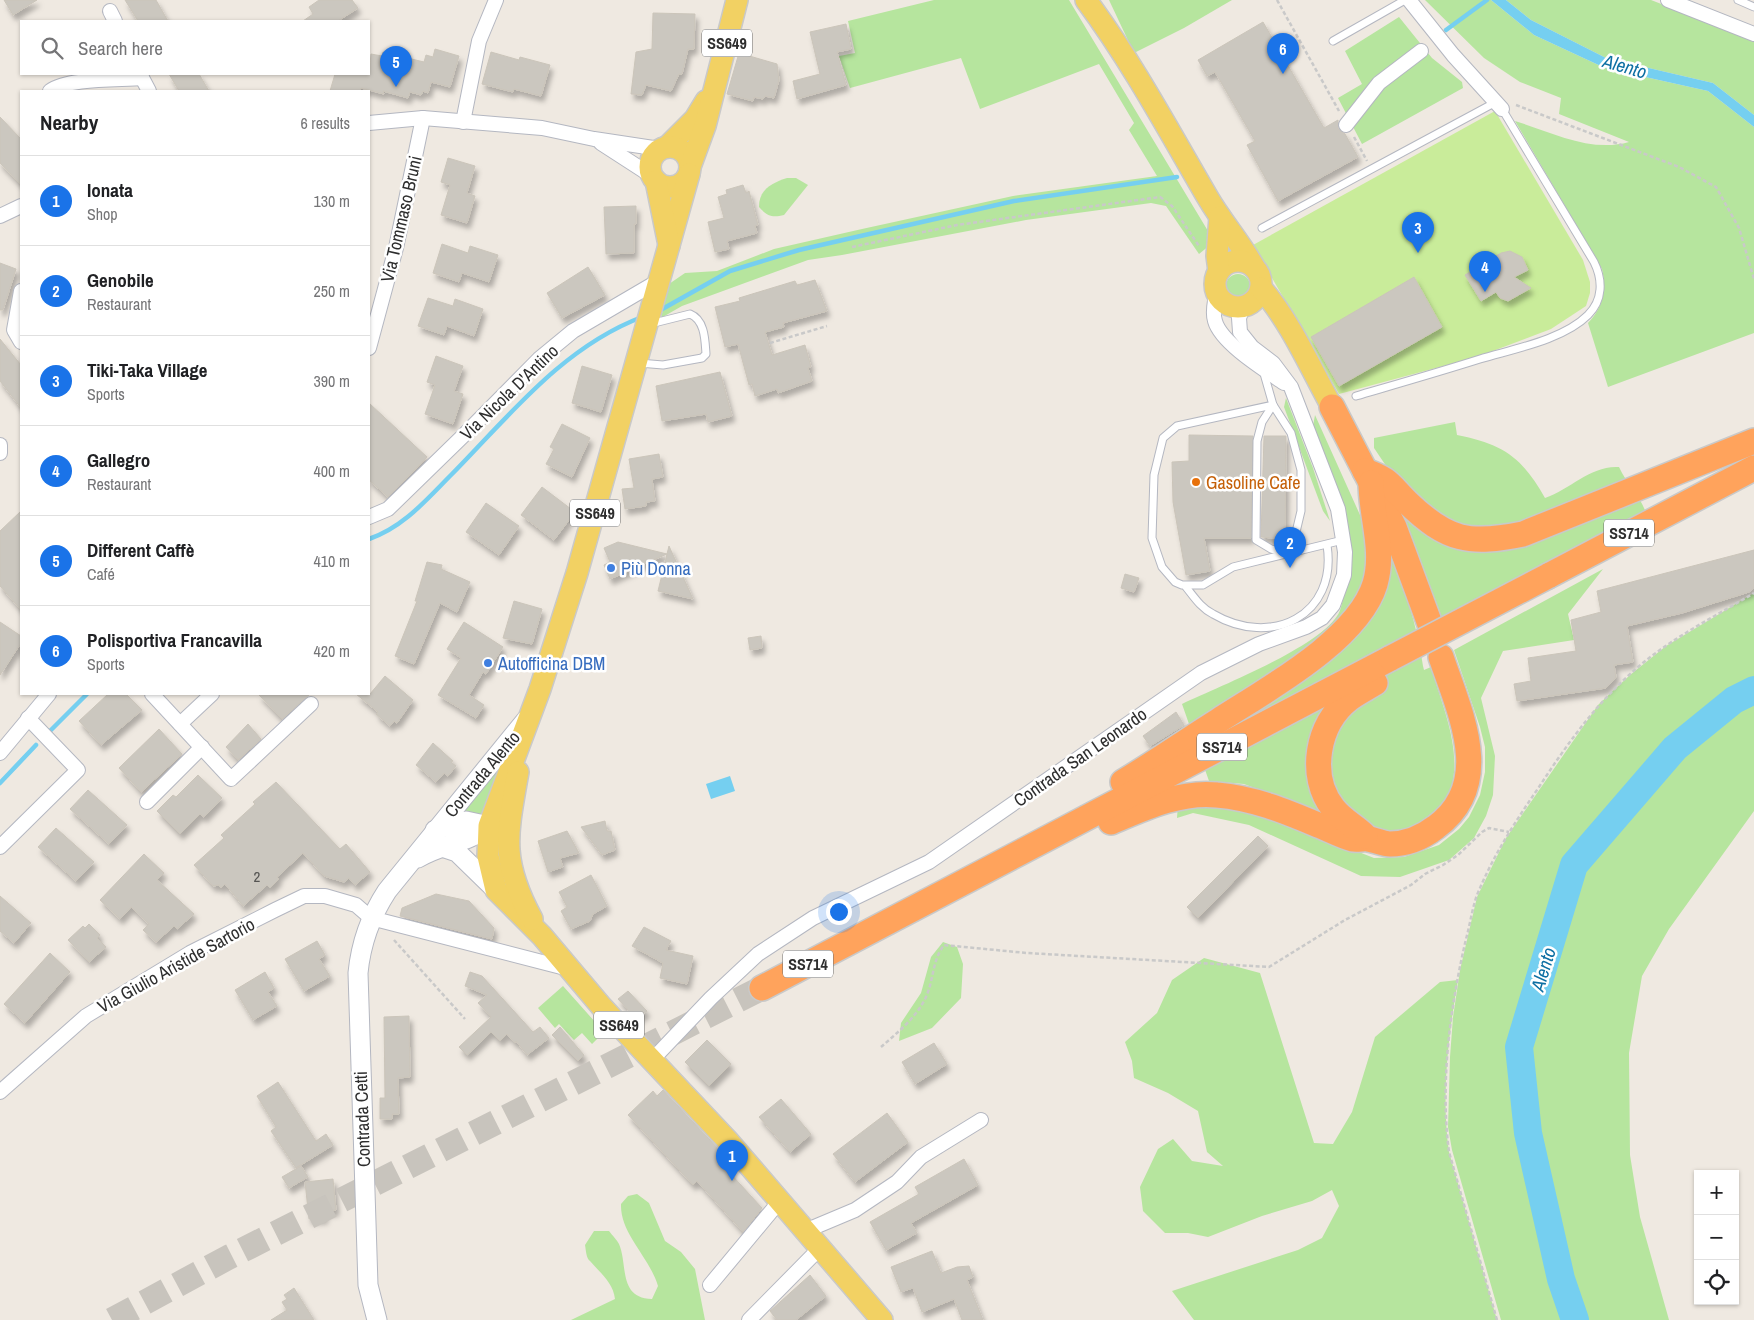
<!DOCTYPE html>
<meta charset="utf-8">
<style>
body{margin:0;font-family:"Archivo Narrow",sans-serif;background:#f6f6f6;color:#202124}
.controls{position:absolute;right:15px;bottom:15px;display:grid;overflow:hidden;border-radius:0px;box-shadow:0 1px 4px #0004}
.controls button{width:45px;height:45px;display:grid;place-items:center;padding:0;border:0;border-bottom:1px solid #e0e0e0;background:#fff;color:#202124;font:25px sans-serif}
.you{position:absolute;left:838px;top:911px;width:18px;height:18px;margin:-12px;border:4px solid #fff;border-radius:50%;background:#1a73e8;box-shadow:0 0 0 8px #1a73e833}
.badge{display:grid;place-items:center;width:32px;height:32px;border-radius:50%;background:#1a73e8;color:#fff;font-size:16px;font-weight:700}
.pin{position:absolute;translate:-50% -41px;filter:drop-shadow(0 1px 2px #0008)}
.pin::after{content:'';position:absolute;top:26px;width:18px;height:15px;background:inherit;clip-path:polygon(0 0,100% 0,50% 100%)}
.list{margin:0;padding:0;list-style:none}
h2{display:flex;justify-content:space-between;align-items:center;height:65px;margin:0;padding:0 20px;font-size:21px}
h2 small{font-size:16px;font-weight:400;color:#757577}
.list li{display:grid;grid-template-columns:32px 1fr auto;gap:15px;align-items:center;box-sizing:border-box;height:90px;padding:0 20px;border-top:1px solid #e0e0e0}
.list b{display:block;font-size:19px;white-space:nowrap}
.list p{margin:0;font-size:16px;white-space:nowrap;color:#757577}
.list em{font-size:16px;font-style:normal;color:#757577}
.icon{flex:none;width:28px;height:28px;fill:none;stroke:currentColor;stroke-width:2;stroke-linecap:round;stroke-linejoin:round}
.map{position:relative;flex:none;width:1754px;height:1320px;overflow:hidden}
.search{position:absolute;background:#fff;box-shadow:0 1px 4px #0004;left:20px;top:20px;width:350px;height:55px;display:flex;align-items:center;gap:12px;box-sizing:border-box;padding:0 18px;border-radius:0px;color:#757577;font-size:19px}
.panel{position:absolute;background:#fff;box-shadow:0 1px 4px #0004;left:20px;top:90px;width:350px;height:605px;border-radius:0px}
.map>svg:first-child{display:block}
</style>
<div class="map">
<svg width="1754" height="1320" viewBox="0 0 1754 1320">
<defs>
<filter id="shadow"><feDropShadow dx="3" dy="5.5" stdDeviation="2.5" flood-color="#0004"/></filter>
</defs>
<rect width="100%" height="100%" fill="#efe9e1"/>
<g fill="#b6e59e">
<path d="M934,0H1069L1208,231L1210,245L1199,254L1166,206L1151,203L1026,220L842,255L808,260L682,306L661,318L669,284L685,273L717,271L774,249L862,229L1013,196L1157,176L1129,130L1134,123L1099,64L980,109L961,58L850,88L839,56L855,53L848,21Z"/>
<path d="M1109,0H1232L1184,28L1134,53Z"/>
<path d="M1425,0H1491L1534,35L1605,68L1708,91L1754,127V333L1608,387L1588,323C1603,307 1607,290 1602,269L1515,121C1551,132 1591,153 1629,142L1559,114L1561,98L1520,82L1484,58Z"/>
<path d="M1506,0H1651L1754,40V115L1713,83L1606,58L1531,20Z"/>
<path d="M1399,17L1432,58L1462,82L1463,88L1362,144L1338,98L1362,84L1345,51Z"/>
<path d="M787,178H796L808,185L784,215C772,218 767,216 759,207C759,189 772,183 787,178Z"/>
<circle cx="1238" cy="286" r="12"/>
<path d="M1286,398L1313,468L1330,521L1323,511L1284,407Z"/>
<path d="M1315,415L1369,535L1387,544C1403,584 1417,623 1423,666L1424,670L1431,667C1444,713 1477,780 1430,819C1422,826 1409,830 1399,835L1327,815L1244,784L1209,781L1182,704C1220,686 1315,649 1337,616C1341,611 1342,602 1344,595C1362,536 1334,480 1313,426Z"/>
<path d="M1455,422L1457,435C1503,444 1522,457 1545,498C1571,489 1591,465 1619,467C1627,485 1640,495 1646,513L1443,621L1400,510L1463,532L1401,488L1374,448V438Z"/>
<path d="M1603,569L1568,614L1574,640L1503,651L1481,698L1495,756L1493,795L1486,816L1474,838L1449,860L1400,877L1361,876L1249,825L1193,813L1177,818L1178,804L1247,808L1374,858L1404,857L1439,845L1459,829L1469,817L1480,795L1485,772V747L1480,727L1454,650Z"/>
<path d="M1754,593V689L1734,699L1674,747L1574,865L1518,1047L1528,1133L1561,1279L1575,1320H1501L1452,1150L1448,1127L1450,1057L1453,1017L1460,970L1477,897L1506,838L1598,705L1630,675L1666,646Z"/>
<path d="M1754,691V811L1669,929L1642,976L1629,1053L1630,1155L1640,1217L1669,1320H1576L1562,1279L1529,1133L1520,1047L1574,865L1675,748L1734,700Z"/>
<path d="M499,767L483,818L462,815L476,787Z"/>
<path d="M943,942L957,947L963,964L961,998L932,1028L899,1041L901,1023L921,993L931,957Z"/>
<path d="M1204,958L1260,973L1314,1143L1333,1144L1352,1112L1375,1037L1440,982L1458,980C1448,1037 1441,1095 1449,1152L1497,1320H1194L1172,1291L1298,1250L1322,1238L1339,1206L1332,1190L1312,1201L1262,1216L1208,1237L1188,1233H1165L1143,1211L1140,1187L1158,1149L1173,1139L1192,1161L1223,1166L1207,1152L1198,1111L1168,1093L1134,1078L1132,1061L1125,1042L1157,1013L1172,980Z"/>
<path d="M563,986L604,1032L592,1044L582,1033L574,1040L559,1024L555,1028L538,1008Z"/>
<path d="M637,1194L649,1203L665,1241L681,1252L695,1269L705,1320H571L615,1299C613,1282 600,1273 590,1261C586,1258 586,1250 585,1245L594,1231H609C612,1235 617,1240 619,1244C628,1265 618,1298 652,1299L658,1286C649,1256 620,1234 621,1204L628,1196Z"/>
</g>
<path fill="#c9ec9a" d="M1495,111L1583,260L1590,282V293L1586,306L1551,329L1477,357L1339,394L1253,245Z"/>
<g fill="#75cff0">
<path d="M1491,0H1506L1531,20L1606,58L1713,83L1754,115V127L1708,91L1605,68L1534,35Z"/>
<path d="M730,776L735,791L711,799L706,784Z"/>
</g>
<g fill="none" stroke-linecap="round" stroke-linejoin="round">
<g stroke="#75cff0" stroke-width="4.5">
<path d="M1446,30L1487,0"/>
<path d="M657,312L730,271L799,250L1014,201L1177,177"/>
<path d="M369,539C404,527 427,499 452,474C510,415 563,347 642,317"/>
<path d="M48,733L87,694"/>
<path d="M0,783L36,745"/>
</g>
<path stroke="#75cff0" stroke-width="28" d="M1575,1320L1561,1279L1528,1133L1519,1047L1574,865L1675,748L1734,700L1754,690"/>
</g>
<g fill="#cbc7bf" stroke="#cbc5ba" filter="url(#shadow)">
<path d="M4,0H37L13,15Z"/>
<path d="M125,0H156L168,21H138Z"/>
<path d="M319,0H352L358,8L338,21H303L313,14L309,7Z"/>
<path d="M653,13L695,14L694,49H688L682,74H679L671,91L646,85L642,95L631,94L636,52L652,49Z"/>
<path d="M1263,22L1324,128L1338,120V129L1345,134L1358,157L1278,201L1247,145L1255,141L1215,72L1207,76L1198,60Z"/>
<path d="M846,24L851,49L837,52L846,85L797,99L793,81L820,74L810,32Z"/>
<path d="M435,49L459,56L450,87L431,82L428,93L423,91L421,95L410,92L408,98L383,91L384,94L361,88L360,91H330L335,74H369L371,54L382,56L383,52L424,62L426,55L433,57Z"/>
<path d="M491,52L519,60L520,57L550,65L541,96L514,89L513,92L482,84Z"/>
<path d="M739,53L777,64L779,80L774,98L765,96L763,99L754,97L753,101L727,94Z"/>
<path d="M169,74H199L209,91H179Z"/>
<path d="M0,117L21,139V185L0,163Z"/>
<path d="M448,158L475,166L467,193L475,196L467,223L441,215L450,185L441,182Z"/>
<path d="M743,185L746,193L749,191L758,225L755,226L757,233L727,241L729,249L715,252L708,222L724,218L718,197L727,194L726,190Z"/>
<path d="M636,206V224H634V253L606,254L604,207Z"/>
<path d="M442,244L468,253L470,246L498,255L489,282L462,273L459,282L433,273Z"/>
<path d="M1510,251L1522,257L1528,270L1514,277L1531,288L1508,301L1500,298L1496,292L1481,301L1465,275L1501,253Z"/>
<path d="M0,263L16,269L3,310H0Z"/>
<path d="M588,267L605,295L562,318L547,293Z"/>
<path d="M1414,277L1442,327L1339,386L1311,337Z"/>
<path d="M815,280L827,311L783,323L784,327L765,332L772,355L805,345L811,367L808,368L812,381L778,393L777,389L755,396L752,384L749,385L738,344L725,347L715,307L740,301L739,298L795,281L797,285Z"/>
<path d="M428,298L453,306L455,299L483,309L474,336L447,326L444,335L418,326Z"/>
<path d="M0,339L21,365V408L0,381Z"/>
<path d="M436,356L463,366L454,391L463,394L453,424L425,414L435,385L427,382Z"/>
<path d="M582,366L612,375L601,412L572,403Z"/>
<path d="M720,372L732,416L708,422L706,414L662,421L656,386Z"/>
<path d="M369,403L427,457L388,497L369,480Z"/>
<path d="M562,424L590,438L572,477L546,464L554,449L550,447Z"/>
<path d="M1189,435L1253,436L1251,538H1204L1210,571L1186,575L1173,502L1172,462L1189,461Z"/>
<path d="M1264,436H1286L1285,539L1261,537Z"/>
<path d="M659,454L663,477L652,479L655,501L646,502V506L625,509L622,489L634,488L629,459Z"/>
<path d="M542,487L575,512L554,540L521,515Z"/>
<path d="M486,503L519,526L499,555L466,532Z"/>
<path d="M21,511V610L0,586V531Z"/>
<path d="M618,542L667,554L669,546L693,599L658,591L667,554L610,579L604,565L610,562L604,548Z"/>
<path d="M1754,550V588L1749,592L1682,613L1627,626L1633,662L1614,665L1616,677L1606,688L1517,701L1514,684L1531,681L1528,658L1576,651L1571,620L1601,612L1597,591Z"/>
<path d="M427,562L442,565L441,569L470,582L457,612L440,603L414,664L395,656L417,601H415Z"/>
<path d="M1125,574L1139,578L1134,592L1121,588Z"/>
<path d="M514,601L542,609L532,644L503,638Z"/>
<path d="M0,622L21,636V643L0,675Z"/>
<path d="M464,622L503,647L486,674L483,672L469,695L484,705L476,718L438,695L461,658L447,649Z"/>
<path d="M761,636L762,648L750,650L748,638Z"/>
<path d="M385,676L413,700L397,723L394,721L390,726L376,714L378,712L356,694H370Z"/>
<path d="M108,694H126L142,710L101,745L79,721Z"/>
<path d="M258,694H310L282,719Z"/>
<path d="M1176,712L1184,725L1150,746L1143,736Z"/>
<path d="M248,724L261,739L238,760L226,747Z"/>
<path d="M159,729L182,754L141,792L119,768Z"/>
<path d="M433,743L453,761L451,762L456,766L448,776L444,773L436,782L416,765Z"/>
<path d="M198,775L222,798L204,817L200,814L180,834L157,811L173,795L176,797Z"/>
<path d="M276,782L340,849L346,844L370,872L355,885L349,878L344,882L324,876L303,853L277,877L279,879L270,888L267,885L243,906L225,884L221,888L219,885L213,886L194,865L224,838L221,835L255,804L253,802Z"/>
<path d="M88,790L127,825L109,844L70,809Z"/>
<path d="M605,821L607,831H611L615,850L602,855L581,827Z"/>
<path d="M56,828L94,862L76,881L38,847Z"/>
<path d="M567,831L579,853L560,858L563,867L548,872L538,841Z"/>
<path d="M1258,836L1268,846L1198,918L1187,907Z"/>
<path d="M144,854L164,873L157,880L194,914L177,929L174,926L156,942L143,930L149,924L131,907L120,919L100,900Z"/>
<path d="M591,875L607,906L593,914L590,921L571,929L561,911L567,907L559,892Z"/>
<path d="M436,894L469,901L494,928L492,939L400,916L402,908Z"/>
<path d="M0,896L31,923L14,943L0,931Z"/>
<path d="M89,924L100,935L97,938L106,947L89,962L68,940L83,926L85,928Z"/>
<path d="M644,927L671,941L666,950L693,956L687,984L660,978L663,963L632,946Z"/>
<path d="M317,941L325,955L319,959L330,976L304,991L285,959Z"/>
<path d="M50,953L70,972L25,1023L4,1004Z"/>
<path d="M265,972L274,988L268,992L277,1006L253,1020L235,990Z"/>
<path d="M470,972L482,976L533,1032L540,1027L549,1038L527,1055L516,1041L515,1043L507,1034L500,1041L491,1032L467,1055L459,1047L491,1017L478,1003L487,995L465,986Z"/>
<path d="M628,991L647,1011L637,1020L618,999Z"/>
<path d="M409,1016L410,1077L398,1078L399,1114H392V1119H380V1098H385L384,1017Z"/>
<path d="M560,1027L584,1055L578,1061L552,1035Z"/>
<path d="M707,1040L731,1064L709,1086L685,1062Z"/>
<path d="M934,1043L947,1064L915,1084L902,1062Z"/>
<path d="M278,1082L316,1141L326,1134L333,1145L296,1168L271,1131L276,1127L257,1096Z"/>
<path d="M663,1090L725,1156L719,1161L762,1208L743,1232L697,1181L693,1185L628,1115L653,1091L657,1096Z"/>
<path d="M781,1099L811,1134L790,1152L759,1117Z"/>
<path d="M887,1113L908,1142L855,1182L833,1154Z"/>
<path d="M964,1159L978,1185L911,1223L917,1233L886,1250L870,1222L919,1194L915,1187Z"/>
<path d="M301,1166L308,1177L289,1188L282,1177Z"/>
<path d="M333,1179L336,1210L324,1212L325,1218L309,1219L305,1182Z"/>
<path d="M932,1251L941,1273L957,1267L969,1266L973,1277L967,1280L983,1320H962L954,1299L922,1312L913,1288L901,1292L891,1267Z"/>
<path d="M810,1275L826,1296L796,1320H777L770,1311Z"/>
<path d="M294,1288L314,1320H271L287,1310L282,1302L287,1299L284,1295Z"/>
</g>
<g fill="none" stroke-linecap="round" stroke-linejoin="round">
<path stroke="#c8c4bd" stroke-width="25" stroke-dasharray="25 12" stroke-linecap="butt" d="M112,1320L229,1257L762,988"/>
<defs>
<g id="lane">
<path d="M1738,0L1754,7"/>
<path d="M1333,41L1405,0"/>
<path d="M1262,228L1496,102"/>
<path d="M639,363L663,365L702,358L706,354C705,340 705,320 690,314L650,324"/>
<path d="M1263,370L1273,405L1291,433L1301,470V511L1291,553"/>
<path d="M1356,396C1397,384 1439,372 1480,359C1513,349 1563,340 1588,315C1603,300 1603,280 1594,262L1502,109"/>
<path d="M1273,405L1177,426L1163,438L1154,475L1152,538L1162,567L1175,582L1182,585H1203L1233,567L1343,540"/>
<path d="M1273,405L1262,422L1257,441L1256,540L1271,549L1287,553"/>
<path d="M1186,587C1194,597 1201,608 1213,614C1271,648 1338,616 1327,545"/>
</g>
<g id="street">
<path d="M1409,0L1453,55L1502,109"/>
<path d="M1668,0L1754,34"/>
<path d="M110,11L115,21"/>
<path d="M140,74L149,91"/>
<path d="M50,91C67,78 119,80 142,78"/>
<path d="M463,122L479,41L496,0"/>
<path d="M369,123L423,118L542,128L594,139L660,149"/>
<path d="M1346,125L1379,83L1421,51"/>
<path d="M601,143L652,176"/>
<path d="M0,216L21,206"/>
<path d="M21,291L14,330L21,342"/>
<path d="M1216,294C1215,303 1212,312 1215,321C1221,343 1265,370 1284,383"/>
<path d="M369,348L396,248L423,118"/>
<path d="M0,445V453"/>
<path d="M369,517L388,509L465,434L539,359L573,331L660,280"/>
<path d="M152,694L231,779L311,704"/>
<path d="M180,724L212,694"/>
<path d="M0,753L49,694"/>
<path d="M147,802L202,747"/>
<path d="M0,847L78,770L28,718"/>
<path d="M653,1059L711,998L758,954L813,918L929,862L1201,673L1259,644L1306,627L1322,618L1333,605L1344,575L1345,552L1338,509L1291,387L1273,363L1252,347L1240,332L1239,318L1243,307"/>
<path d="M0,1092L86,1016L190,953L275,910L304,896H325L356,905L371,918L569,969"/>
<path d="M805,1231L855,1210L897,1182L921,1157L981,1120"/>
<path d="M710,1285L779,1202"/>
<path d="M749,1320L820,1248"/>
</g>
<g id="secondary">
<path d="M435,830L466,821L489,826"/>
<path d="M439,846L457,852L496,890"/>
<path d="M418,858C440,844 469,843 489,826"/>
<path d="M377,1320L368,1285L358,973C361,942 370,917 387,891L526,720"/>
</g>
<g id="primary">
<path d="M1086,0C1132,62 1169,131 1208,198C1222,222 1240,242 1254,267"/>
<path d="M667,147L695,119L706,101"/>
<circle cx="670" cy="167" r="20"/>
<path d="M690,167L705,126L737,0"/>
<path d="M689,174L577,573L540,689L489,826L488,856L496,890L542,936L601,1006L729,1142L882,1320"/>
<path d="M656,181L669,245"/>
<circle cx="1238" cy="284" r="23"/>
<path d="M1219,271L1217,256L1220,217"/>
<path d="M1261,288C1290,321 1310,367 1332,407"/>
<path d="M518,772C507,835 500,860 532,919"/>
</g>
<g id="highway">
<path d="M1332,407L1394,527L1431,627"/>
<path d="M1365,471C1389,479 1390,485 1407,502C1447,541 1470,545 1523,534L1754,441"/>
<path d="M1548,576L1754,468"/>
<path d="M1123,782C1155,763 1186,741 1218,721C1266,690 1358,640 1375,584C1385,550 1371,517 1371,483"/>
<path d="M1111,822C1144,808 1180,791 1217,795C1253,798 1285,811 1318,825C1329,829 1341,836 1353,839C1358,840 1363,838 1368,839C1376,840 1383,844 1390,844C1407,844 1423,837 1436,827C1495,784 1460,713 1441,657"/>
<path d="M1365,836C1355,826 1342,820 1333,808C1308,776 1317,724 1349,699C1357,693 1367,688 1375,683"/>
<path d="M762,988L1391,658"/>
</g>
</defs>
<use href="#lane" stroke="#b4b7c1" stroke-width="9"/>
<use href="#street" stroke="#b4b7c1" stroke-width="16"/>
<use href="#secondary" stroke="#b4b7c1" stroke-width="21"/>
<use href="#primary" stroke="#c9c9c9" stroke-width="24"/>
<use href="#highway" stroke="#c9c9c9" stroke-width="28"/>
<g stroke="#c9c9c9" stroke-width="2.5" stroke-dasharray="4 2.5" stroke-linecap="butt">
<path d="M1277,0L1339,111"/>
<path d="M1516,105L1679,167L1716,187L1739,228L1754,279"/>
<path d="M1354,137L1367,161"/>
<path d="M852,247L957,225L1160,197L1172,206L1199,246"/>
<path d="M770,343L827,326"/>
<path d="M394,940L465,1019"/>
<path d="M881,1047C897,1033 917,1017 926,997C934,979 932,961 944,945L1027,953L1269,967L1345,920L1411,885L1425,874L1443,865L1458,855L1482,832L1489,828L1509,832"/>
<path d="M1497,1320L1449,1152C1440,1082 1450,1008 1466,939C1470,925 1472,909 1477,895C1493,856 1515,822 1539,787C1565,747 1593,708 1628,676C1665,641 1711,619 1754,593"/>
</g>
<use href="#lane" stroke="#fff" stroke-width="7"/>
<use href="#street" stroke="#fff" stroke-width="14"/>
<use href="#secondary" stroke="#fff" stroke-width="19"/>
<use href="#primary" stroke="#f2d163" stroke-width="21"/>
<use href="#highway" stroke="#ffa35c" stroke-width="25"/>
<defs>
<path id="highway-bridge" d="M1391,658L1548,576"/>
</defs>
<use href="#highway-bridge" stroke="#c9c9c9" stroke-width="28" stroke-linecap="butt"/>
<use href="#highway-bridge" stroke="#ffa35c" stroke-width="25"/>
</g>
<circle fill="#e8710a" stroke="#fff" stroke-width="2" cx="1196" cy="482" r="5"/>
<g fill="#3f7fe0" stroke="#fff" stroke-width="2">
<circle cx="611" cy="568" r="5"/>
<circle cx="488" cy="663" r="5"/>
</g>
<g text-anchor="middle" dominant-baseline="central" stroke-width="5" stroke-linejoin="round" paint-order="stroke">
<g font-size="15" fill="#555452">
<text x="257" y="876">2</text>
</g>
<g fill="#fff" stroke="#6d6d6d" stroke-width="1">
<rect x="702" y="29.5" width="50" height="27" rx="4"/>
<rect x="570" y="499.5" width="50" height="27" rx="4"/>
<rect x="1604" y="519.5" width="50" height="27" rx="4"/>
<rect x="1197" y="733.5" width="50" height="27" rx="4"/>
<rect x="783" y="950.5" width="50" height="27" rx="4"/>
<rect x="594" y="1011.5" width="50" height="27" rx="4"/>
</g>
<g font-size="16" font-weight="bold" fill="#2e2e2e">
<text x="727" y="43">SS649</text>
<text x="595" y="513">SS649</text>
<text x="1629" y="533">SS714</text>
<text x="1222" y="747">SS714</text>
<text x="808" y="964">SS714</text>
<text x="619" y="1025">SS649</text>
</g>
<g font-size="18" fill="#2e2e2e" stroke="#fff">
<text transform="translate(401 219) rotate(-77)">Via Tommaso Bruni</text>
<text transform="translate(509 392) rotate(-44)">Via Nicola D'Antino</text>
<text transform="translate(1080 757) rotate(-35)">Contrada San Leonardo</text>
<text transform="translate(482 774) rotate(-50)">Contrada Alento</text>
<text transform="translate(176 965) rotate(-29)">Via Giulio Aristide Sartorio</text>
<text transform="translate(362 1119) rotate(-92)">Contrada Cetti</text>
</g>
<g font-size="18" fill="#c56008" stroke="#fff" text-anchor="start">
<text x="1206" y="482">Gasoline Cafe</text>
</g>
<g font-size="18" fill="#366cbe" stroke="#fff" text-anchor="start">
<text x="621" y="568">Più Donna</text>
<text x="498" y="663">Autofficina DBM</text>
</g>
<g font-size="19" font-style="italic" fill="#0d6fa3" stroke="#fff">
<text transform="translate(1625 66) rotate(16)">Alento</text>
<text transform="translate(1543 969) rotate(-73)">Alento</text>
</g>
</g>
</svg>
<div class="controls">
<button>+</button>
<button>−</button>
<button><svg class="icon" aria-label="locate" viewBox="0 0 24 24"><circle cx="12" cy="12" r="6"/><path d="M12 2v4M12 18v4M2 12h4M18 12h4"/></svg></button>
</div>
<div class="you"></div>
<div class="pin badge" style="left:732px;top:1181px">1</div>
<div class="pin badge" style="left:1290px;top:568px">2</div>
<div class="pin badge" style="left:1418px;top:253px">3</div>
<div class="pin badge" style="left:1485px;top:292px">4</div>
<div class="pin badge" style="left:396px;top:87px">5</div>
<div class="pin badge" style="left:1283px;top:74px">6</div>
<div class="search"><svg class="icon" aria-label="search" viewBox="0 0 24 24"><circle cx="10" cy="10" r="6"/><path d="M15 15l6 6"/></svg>Search here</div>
<section class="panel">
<h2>Nearby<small>6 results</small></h2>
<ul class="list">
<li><span class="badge">1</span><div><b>Ionata</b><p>Shop</p></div><em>130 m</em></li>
<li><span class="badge">2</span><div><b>Genobile</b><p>Restaurant</p></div><em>250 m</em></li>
<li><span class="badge">3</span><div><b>Tiki-Taka Village</b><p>Sports</p></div><em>390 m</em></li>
<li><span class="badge">4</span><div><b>Gallegro</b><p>Restaurant</p></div><em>400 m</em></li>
<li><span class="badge">5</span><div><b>Different Caffè</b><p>Café</p></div><em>410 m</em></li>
<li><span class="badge">6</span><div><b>Polisportiva Francavilla</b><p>Sports</p></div><em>420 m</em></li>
</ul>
</section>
</div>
